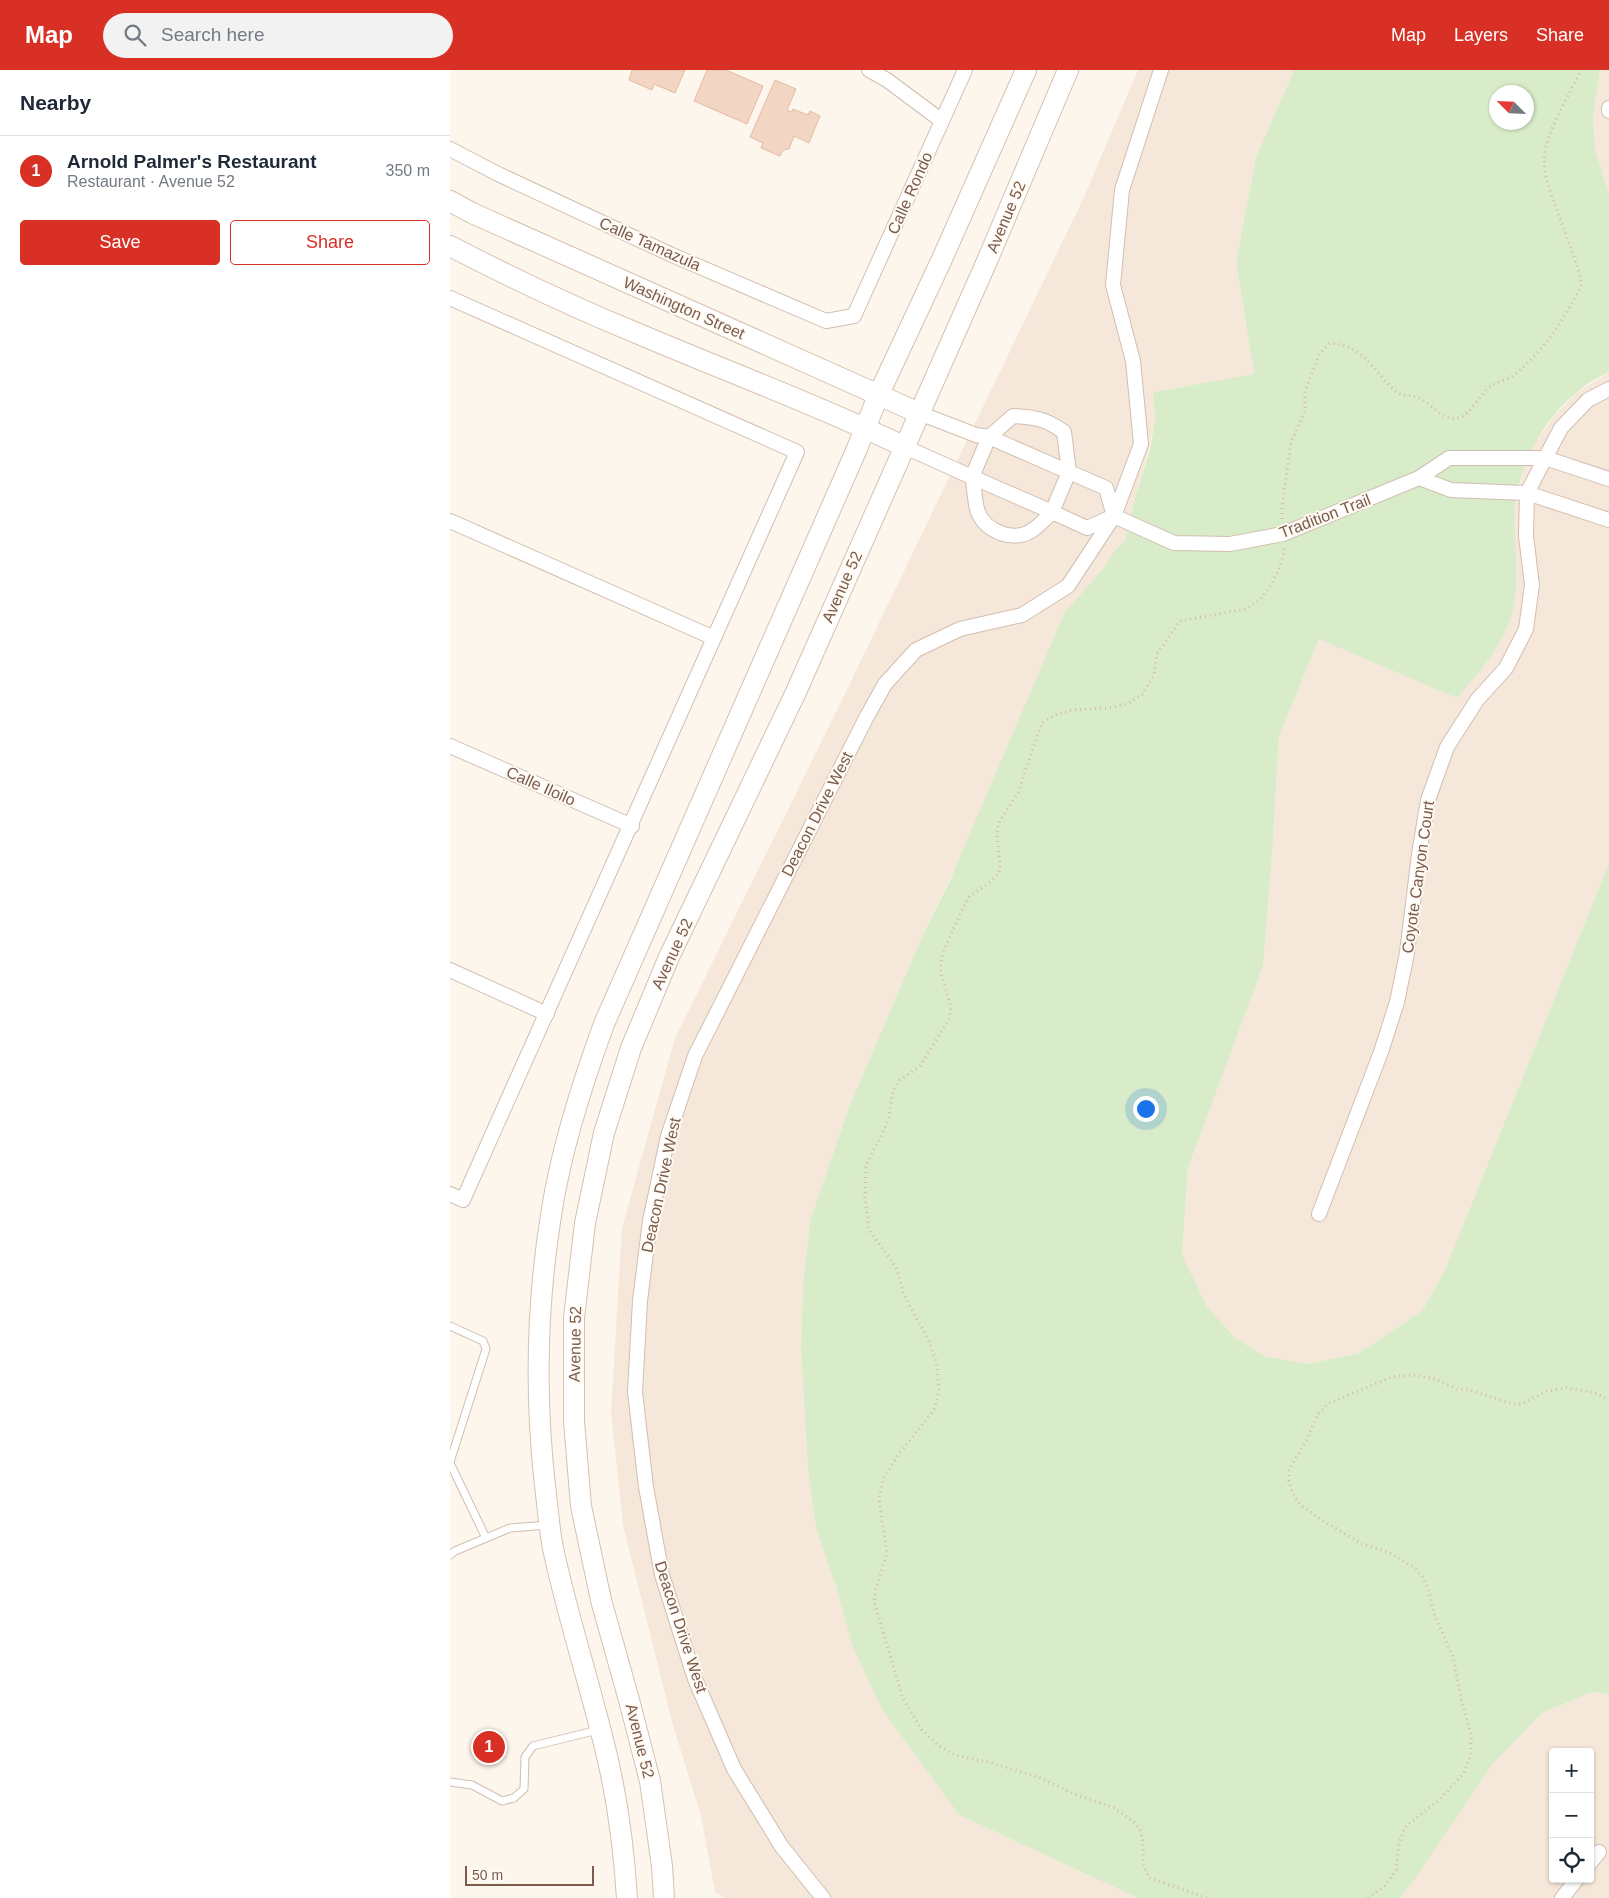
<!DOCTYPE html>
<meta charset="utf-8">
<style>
body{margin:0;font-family:Arial,sans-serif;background:#f2f2f3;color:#1f2937}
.controls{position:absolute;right:15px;bottom:15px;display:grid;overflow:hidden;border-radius:5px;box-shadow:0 1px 4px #0004}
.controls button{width:45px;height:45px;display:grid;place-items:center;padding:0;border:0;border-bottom:1px solid #e0e1e3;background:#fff;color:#1f2937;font:25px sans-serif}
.compass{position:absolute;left:1039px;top:15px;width:45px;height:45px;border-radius:50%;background:#fff;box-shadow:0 1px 4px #0004;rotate:294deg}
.scale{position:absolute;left:15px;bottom:12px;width:129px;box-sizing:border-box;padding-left:5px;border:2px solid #7a5c4d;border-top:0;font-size:14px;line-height:18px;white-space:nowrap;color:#7a5c4d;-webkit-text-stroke:4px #fffaf3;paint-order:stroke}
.you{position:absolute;left:695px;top:1038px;width:18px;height:18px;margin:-12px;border:4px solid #fff;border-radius:50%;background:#1a73e8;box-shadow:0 0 0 8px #1a73e833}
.badge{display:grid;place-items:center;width:32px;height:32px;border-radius:50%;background:#d93025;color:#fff;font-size:16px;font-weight:700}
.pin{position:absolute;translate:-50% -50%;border:2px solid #fff;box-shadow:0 1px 5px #0006}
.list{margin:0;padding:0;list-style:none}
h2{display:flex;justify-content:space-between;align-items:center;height:65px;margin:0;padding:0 20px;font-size:21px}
h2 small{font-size:16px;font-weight:400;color:#747a83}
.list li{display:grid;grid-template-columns:32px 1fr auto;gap:15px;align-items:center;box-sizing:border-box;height:70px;padding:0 20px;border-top:1px solid #e0e1e3}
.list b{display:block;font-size:19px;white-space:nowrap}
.list p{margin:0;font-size:16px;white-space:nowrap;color:#747a83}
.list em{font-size:16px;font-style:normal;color:#747a83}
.actions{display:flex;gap:10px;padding:15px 20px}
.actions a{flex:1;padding:11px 0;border:1px solid #d93025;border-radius:5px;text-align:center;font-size:18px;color:#d93025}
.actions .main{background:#d93025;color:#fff}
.icon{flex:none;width:28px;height:28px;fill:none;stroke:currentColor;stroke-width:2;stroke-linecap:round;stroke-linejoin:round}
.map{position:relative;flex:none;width:1159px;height:1828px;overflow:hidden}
header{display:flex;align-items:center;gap:30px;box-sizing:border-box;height:70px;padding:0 25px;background:#d93025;color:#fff}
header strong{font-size:24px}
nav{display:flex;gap:28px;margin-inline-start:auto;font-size:18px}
.search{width:350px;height:45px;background:#f2f2f3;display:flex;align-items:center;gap:12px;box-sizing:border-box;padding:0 18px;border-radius:28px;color:#747a83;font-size:19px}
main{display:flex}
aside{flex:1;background:#fff}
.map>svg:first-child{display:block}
</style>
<header>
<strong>Map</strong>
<div class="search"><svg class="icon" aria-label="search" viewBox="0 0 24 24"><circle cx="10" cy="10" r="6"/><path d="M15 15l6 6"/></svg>Search here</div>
<nav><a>Map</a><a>Layers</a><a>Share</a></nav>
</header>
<main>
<aside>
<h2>Nearby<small></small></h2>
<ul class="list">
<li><span class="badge">1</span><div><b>Arnold Palmer's Restaurant</b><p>Restaurant · Avenue 52</p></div><em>350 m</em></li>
</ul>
<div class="actions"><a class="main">Save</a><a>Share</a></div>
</aside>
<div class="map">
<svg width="1159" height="1828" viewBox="0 0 1159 1828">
<rect width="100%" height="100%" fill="#fdf6ec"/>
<g fill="#f5e8da" fill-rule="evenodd">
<path d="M688,0H844L806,87L786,192L804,304L703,322L705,349L699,379L685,428L675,471L665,480L654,498L637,519L471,869L399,1037L360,1151L353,1214L351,1278L366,1458L386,1517L433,1641L509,1745L688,1828H275L265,1822L251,1746L222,1652L173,1455L161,1342L172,1158L225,968L391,632L634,127Z"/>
<path d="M1150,0H1159V125L1145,78L1143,48Z"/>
<path d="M1159,302V793L995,1200L972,1241L909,1283L857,1294L814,1286L784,1267L757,1236L732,1185L738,1098L813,896L822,787L829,666L869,569L1065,461V439L1072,403L1084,374L1104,346L1125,324Z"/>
<path d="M1142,1622L1159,1624V1828H950L965,1809L1042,1695L1092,1643ZM1103,1682H1140V1809H1103Z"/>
</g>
<path fill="#d8ecc9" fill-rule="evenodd" d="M844,0H1150L1143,48L1145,78L1159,125V302C1107,325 1069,384 1065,440C1063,474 1071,509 1062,543C1053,576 1029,602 1007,628L869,569L829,666L822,787L813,896L738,1098L732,1185L757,1236L784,1267L814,1286L857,1294L909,1283L972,1241L995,1200L1159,793V1624L1142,1622L1092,1643L1042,1695L965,1809L950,1828H688L509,1745L433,1641L403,1577L386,1517L366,1458L358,1397L351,1278L353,1214L360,1151L399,1037L471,869L499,812L615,542L654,498L665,480L675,471L685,428L700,379L705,349L703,322L804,304L786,192L806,87ZM1046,22H1076V52H1046Z"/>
<g fill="#f3d5c3" stroke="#e6bba3">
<path d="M182,0H235L225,23L204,14L202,20L179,10Z"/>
<path d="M257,0H276L313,16L297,54L244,31Z"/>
<path d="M325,10L346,19L337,40L342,42L343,39L358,45L360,41L370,46L359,73L344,66L339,79L333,80L330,86L311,78L313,73L300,67Z"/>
</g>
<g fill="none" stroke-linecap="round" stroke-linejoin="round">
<defs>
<g id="lane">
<path d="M0,1256L33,1271L36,1279L0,1392"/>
<path d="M0,1393L36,1468"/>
<path d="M0,1485L5,1481L60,1458L98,1455"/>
<path d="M0,1712L22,1715L52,1731L64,1728L74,1719L75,1687L83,1676L148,1660"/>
</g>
<g id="street">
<path d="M419,0L437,10L492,51"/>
<path d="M1159,38V41"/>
<path d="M0,79L48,104L222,185L376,251L404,246L515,0"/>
<path d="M0,228L347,382L13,1130L0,1124"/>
<path d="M469,343L526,365L539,367L563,346C585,347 596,349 614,362L619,402L656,418L664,446"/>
<path d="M539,367L619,402L602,442L522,407Z"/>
<path d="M455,377L522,407C525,418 524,431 528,442C536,463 566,473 584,459C591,454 596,448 602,442L637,458L664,446L724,473L780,474L833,464L969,408L999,388H1095L1159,409"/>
<path d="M969,408L1001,420L1077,423L1159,450"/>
<path d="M0,451L264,568"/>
<path d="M0,676L182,756"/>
<path d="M0,900L97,944"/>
<path d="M869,1144L931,982L947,932L957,883L969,784L978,730L997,677L1027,630L1056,598L1076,559L1082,515L1076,466L1077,423L1111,358L1138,330L1159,319"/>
<path d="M1140,1793L1149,1782"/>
<path d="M373,1828L332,1777L284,1699L245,1609L212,1505L196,1417L185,1322L190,1231L200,1151L218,1066L245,986L416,648L435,614L466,580L510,559L572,545L618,516L664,446L691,374L683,291L663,215L672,120L711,0"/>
<path d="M1112,1828L1127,1809"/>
</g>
<g id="secondary">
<path d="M0,131L22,143L469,343"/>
<path d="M0,176C62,208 125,238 189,264C278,302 368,335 455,377"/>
<path d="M177,1828C174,1780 168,1733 157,1686C141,1618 119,1551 104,1483C99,1461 98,1438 95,1416C85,1326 87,1229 102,1139C112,1076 132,1014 154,954L406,381L428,326L492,189L576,0"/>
<path d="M214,1828L212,1796L200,1711L179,1630L151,1530L131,1436L124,1351V1248L135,1153L154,1063L181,978L219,887L346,622L537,191L618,0"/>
</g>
</defs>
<use href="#lane" stroke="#d1beb0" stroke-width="9"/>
<use href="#street" stroke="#d1beb0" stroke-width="16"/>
<use href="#secondary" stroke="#d6c0b0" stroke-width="22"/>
<g stroke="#d9b8a5" stroke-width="3" stroke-dasharray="1 4" stroke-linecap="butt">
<path d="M832,449V437L841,372L855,341V321L870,283L880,273C913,276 921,297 942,318C953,329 955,323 966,327C981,331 991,352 1009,348C1020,345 1030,324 1041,316C1048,311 1058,310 1064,305C1094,281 1116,247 1132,214C1126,191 1118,170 1110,148C1103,129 1094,109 1094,89C1095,64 1120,23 1131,0"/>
<path d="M757,1828L699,1808L693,1794V1772L690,1760L684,1752L664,1738L622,1723L591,1708L542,1693L505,1685L488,1675L472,1660L453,1629L424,1531L426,1519L437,1483L429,1430L433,1409L449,1384L484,1340L489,1321L487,1295L479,1271L454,1225L446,1197L419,1160L415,1128L416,1095L432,1064L439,1047L443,1020L450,1010L470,996L499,949L501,938L490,899L493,882L511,842L519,827L540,812L549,803L550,792L547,767L548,754L569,721L578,692L592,653L605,645L622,640L658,638L677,634L693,624L704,605L707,584L730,551L796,539L810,530L821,515L829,499L834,483V477"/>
<path d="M918,1828L936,1815L946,1800L949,1773L955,1757L988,1731L1014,1703L1021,1684V1663L1012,1633L1003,1587L984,1544L979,1521L973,1507L963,1497L938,1482L912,1474L870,1449L853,1437L847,1430L842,1421L839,1411V1400L856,1371L868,1344L879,1333L942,1307L964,1305L985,1309L1007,1319L1020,1320L1063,1334H1072L1097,1321L1116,1318L1145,1323L1159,1330"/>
</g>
<use href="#lane" stroke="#fff" stroke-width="7"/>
<use href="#street" stroke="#fff" stroke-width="14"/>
<use href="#secondary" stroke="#fff" stroke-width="20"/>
</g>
<g text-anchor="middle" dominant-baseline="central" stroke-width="4" stroke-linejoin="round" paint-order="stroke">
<g font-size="16" fill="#7a5c4d" stroke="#fffaf3">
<text transform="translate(460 123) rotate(-66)">Calle Rondo</text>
<text transform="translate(556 147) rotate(-67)">Avenue 52</text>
<text transform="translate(200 174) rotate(24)">Calle Tamazula</text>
<text transform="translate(234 238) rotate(24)">Washington Street</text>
<text transform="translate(875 446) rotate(-21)">Tradition Trail</text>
<text transform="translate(392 517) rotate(-66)">Avenue 52</text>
<text transform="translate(91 716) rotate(24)">Calle Iloilo</text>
<text transform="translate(367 744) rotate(-63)">Deacon Drive West</text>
<text transform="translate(968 807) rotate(-82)">Coyote Canyon Court</text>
<text transform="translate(222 884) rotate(-65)">Avenue 52</text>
<text transform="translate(211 1115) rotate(-78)">Deacon Drive West</text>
<text transform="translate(125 1274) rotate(-89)">Avenue 52</text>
<text transform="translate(231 1557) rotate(72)">Deacon Drive West</text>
<text transform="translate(190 1671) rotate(76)">Avenue 52</text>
</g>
</g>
</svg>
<div class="controls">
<button>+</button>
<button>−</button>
<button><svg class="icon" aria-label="locate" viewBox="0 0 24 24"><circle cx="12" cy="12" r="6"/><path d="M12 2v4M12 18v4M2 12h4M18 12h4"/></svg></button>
</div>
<svg class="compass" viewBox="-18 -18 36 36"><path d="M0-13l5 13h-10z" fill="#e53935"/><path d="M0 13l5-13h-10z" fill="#747a83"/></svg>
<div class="scale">50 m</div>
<div class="you"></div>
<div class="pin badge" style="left:39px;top:1677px">1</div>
</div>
</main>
